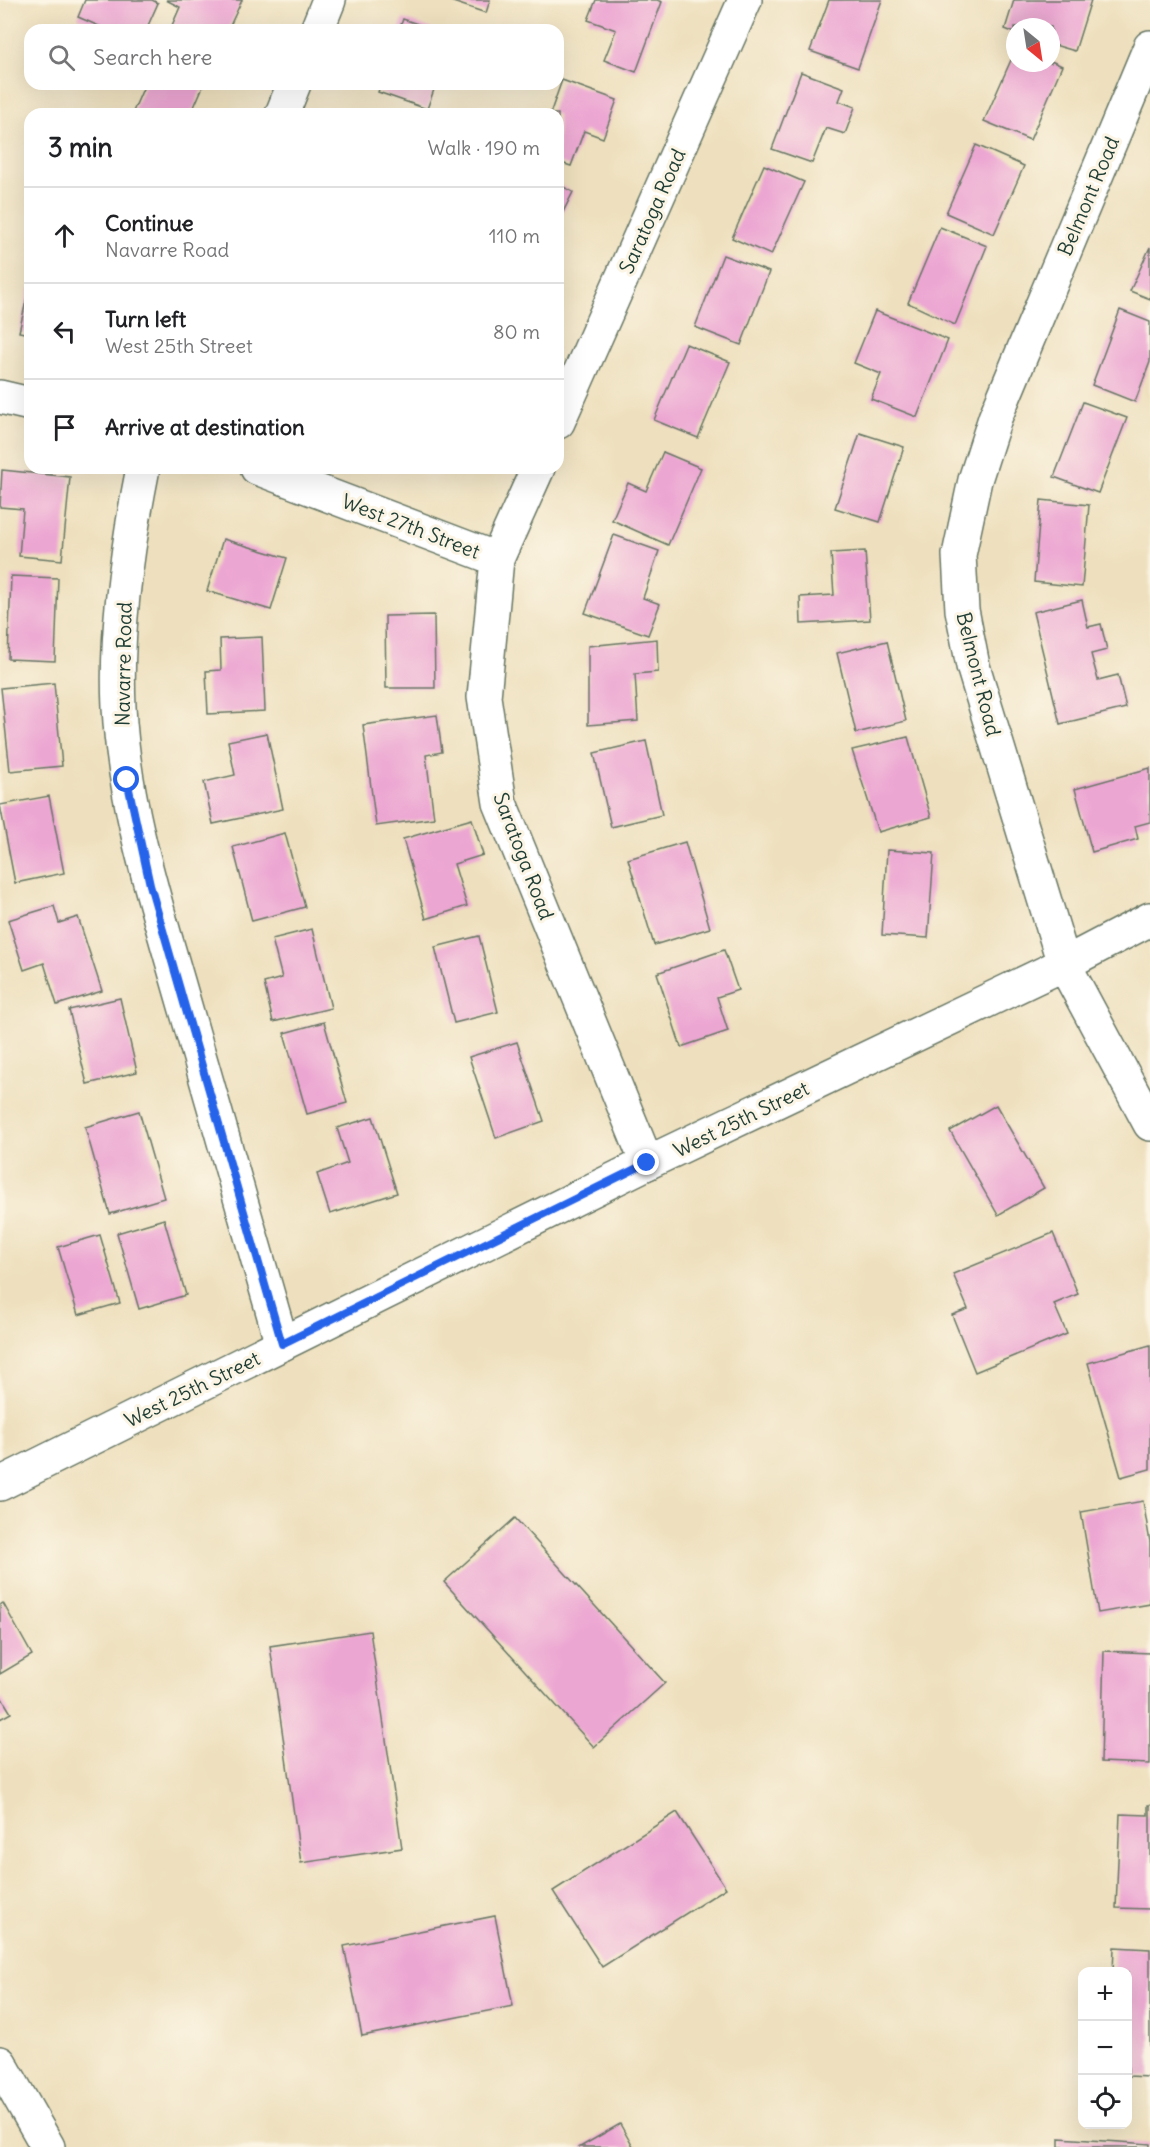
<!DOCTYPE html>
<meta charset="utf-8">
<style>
body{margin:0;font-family:Delius,sans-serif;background:#f6f6f6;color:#202124}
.controls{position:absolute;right:18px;bottom:18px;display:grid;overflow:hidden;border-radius:12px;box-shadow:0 6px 24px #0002}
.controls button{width:54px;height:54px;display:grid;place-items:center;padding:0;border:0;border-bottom:2px solid #e0e0e0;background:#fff;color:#202124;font:30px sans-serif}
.compass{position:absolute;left:1006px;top:18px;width:54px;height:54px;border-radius:50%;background:#fff;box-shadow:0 6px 24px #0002;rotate:150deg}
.stop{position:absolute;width:18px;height:18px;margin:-14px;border:4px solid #2563eb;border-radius:50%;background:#fff}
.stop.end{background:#2563eb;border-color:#fff;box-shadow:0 2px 6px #0008}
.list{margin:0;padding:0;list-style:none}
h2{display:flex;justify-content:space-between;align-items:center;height:78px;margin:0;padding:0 24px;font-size:26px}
h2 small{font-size:20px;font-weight:400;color:#757577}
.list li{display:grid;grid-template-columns:39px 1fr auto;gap:18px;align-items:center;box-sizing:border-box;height:96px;padding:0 24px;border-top:2px solid #e0e0e0}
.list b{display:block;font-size:22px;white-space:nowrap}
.list p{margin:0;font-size:20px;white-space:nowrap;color:#757577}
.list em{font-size:20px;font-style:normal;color:#757577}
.icon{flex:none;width:33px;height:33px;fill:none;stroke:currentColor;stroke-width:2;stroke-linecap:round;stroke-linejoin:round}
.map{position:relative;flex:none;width:1150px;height:2147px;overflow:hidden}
.search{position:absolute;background:#fff;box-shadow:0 6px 24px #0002;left:24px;top:24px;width:540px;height:66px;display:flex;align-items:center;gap:15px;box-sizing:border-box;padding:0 21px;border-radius:18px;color:#757577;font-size:22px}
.panel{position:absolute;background:#fff;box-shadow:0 6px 24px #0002;left:24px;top:108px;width:540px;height:366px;border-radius:18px}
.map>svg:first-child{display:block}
</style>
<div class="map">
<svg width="1150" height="2147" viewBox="0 0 1150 2147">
<rect width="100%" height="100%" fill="#fcf5e5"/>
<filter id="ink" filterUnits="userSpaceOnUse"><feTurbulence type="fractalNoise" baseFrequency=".0167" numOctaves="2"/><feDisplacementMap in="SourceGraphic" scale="12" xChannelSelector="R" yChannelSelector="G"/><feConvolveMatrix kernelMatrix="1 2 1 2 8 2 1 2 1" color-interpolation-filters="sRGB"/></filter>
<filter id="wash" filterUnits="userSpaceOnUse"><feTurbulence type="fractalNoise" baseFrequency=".008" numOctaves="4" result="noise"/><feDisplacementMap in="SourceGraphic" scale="24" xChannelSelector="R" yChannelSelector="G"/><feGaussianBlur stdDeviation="1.35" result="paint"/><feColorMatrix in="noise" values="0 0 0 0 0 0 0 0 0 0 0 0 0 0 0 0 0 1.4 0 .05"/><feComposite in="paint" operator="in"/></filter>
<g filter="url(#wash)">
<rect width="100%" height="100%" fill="#eee0be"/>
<g id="blocks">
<g fill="#eca6d2">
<path d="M85,0H152L158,3L146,30H108L78,17Z"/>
<path d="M166,0H242L228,30H170L180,7Z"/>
<path d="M447,0H490L486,13Z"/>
<path d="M596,0H657L662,2L636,72L604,60L616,30L588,20Z"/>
<path d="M829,0H882L858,68L810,51Z"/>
<path d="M1014,0H1091L1075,51L1051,44V27H1015V33L1005,29Z"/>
<path d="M403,19L435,30H399Z"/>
<path d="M1015,51V63H1051V61L1062,66L1030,140L984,121Z"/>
<path d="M801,72L844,88L839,101L855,107L845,134L826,128L812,163L772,149Z"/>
<path d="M562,80L617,100L603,138L584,131L571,166L558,162V114H550Z"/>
<path d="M145,84H204L191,114H132Z"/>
<path d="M381,84H436L427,109L378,92Z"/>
<path d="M976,145L1024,166L994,234L946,213Z"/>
<path d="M764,165L804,182L771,255L732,238Z"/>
<path d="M558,184L573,192L558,222Z"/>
<path d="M940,227L987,246L955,325L908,303Z"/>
<path d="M1150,247V299L1130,291Z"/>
<path d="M723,255L769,272L741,345L695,327Z"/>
<path d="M29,288H30V334L19,332Z"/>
<path d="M1120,310L1150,322V362L1135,402L1092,385Z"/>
<path d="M875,311L948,340L917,417L871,399L881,374L854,363Z"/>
<path d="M686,344L730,362L698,438L654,420Z"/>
<path d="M1083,402L1127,418L1098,493L1054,477Z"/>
<path d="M860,433L904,447L880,522L835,508Z"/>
<path d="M663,452L701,468L668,545L612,520L628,483L646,491Z"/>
<path d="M2,470L70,477L62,560L19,556L23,509L0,507Z"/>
<path d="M1041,500L1089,505L1082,587L1034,582Z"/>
<path d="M614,535L659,551L643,598L660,604L648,635L585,613Z"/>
<path d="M223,539L287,558L271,610L207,591Z"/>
<path d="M865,551L870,620L801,624L800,597L834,595L831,553Z"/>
<path d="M11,576L58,578L55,661L8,659Z"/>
<path d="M1082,600L1088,627L1101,624L1107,650L1091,654L1098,680L1118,675L1126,708L1060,724L1033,612Z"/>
<path d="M434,615L435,688H386L385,616Z"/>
<path d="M262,637L265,711L208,714L206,671L221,670L220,639Z"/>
<path d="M657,639L658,672L635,674L638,721L588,725V646Z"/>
<path d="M887,641L906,721L856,733L837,653Z"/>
<path d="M54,683L62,766L10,771L1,688Z"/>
<path d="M437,715L442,752L426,755L434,818L376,826L363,725Z"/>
<path d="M267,733L283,809L213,824L204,782L235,775L228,741Z"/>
<path d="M908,737L931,817L878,832L852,750Z"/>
<path d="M646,741L662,815L611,827L594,753Z"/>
<path d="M1150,768V822L1135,826L1138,839L1092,852L1075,789Z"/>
<path d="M49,796L64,873L15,883L0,805Z"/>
<path d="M472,819L483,855L454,864L467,906L426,919L403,839Z"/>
<path d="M285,833L305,907L252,921L233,847Z"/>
<path d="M685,842L710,928L654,945L628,859Z"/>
<path d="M887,850L934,853L928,938L882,935Z"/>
<path d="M54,906L59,923L78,917L102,991L57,1005L44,963L24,970L8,920Z"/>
<path d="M312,929L331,1008L273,1022L264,983L282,978L272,939Z"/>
<path d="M479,936L498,1012L454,1023L435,947Z"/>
<path d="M724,950L738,990L717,997L728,1031L681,1047L657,973Z"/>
<path d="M120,998L137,1072L87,1084L69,1010Z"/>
<path d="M324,1022L347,1103L307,1114L284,1033Z"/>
<path d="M517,1042L544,1121L496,1138L469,1057Z"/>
<path d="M996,1105L1044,1188L998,1215L950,1131Z"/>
<path d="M139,1111L164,1198L110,1214L85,1127Z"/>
<path d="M373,1117L397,1193L330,1214L317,1174L348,1163L337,1128Z"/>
<path d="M164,1219L186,1295L139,1309L117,1233Z"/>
<path d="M1053,1233L1078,1294L1054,1304L1067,1334L975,1372L952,1315L968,1309L953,1274Z"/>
<path d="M100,1235L120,1303L78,1315L58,1247Z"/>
<path d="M1150,1345V1469L1121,1477L1088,1363Z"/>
<path d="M1143,1501L1150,1542V1604L1098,1613L1081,1512Z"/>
<path d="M515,1518L665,1683L594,1747L444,1582Z"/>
<path d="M3,1603L32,1655L0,1674V1605Z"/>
<path d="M370,1631L402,1848L301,1863L270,1646Z"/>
<path d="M1104,1651L1150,1653V1764L1101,1762Z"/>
<path d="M0,1695L11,1713L0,1719Z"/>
<path d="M1148,1805H1150V1909L1116,1908L1120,1814L1148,1815Z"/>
<path d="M677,1812L726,1888L602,1967L553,1891Z"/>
<path d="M495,1916L513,2006L362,2036L344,1946Z"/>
<path d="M1114,1947L1150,1949V2077L1128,2076V1972H1113Z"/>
<path d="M620,2124L633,2147H580Z"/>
<path d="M1059,2138L1150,2144V2147H1059Z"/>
</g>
</g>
</g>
<g filter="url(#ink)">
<use href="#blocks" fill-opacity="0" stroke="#677664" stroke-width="1.5"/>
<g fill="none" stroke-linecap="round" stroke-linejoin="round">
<defs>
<g id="minor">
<path d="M317,30L329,0"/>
<path d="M1150,47L995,418L975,480L959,555L962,610L973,666L1064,964L1150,1124"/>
<path d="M282,114L294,84"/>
<path d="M0,397L30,404"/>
<path d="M558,422L745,0"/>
<path d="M143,468C128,543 115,630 119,707C124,807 156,904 183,999C216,1114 249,1229 282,1344"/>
<path d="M257,468L497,559"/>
<path d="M538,468L497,559L484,697L500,803L647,1163"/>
<path d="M0,1484L647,1163L1064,964L1150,919"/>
<path d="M0,2063L48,2147"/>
</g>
</defs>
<use href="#minor" stroke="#677664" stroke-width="36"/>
<use href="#minor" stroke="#fff" stroke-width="33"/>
</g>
</g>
<g fill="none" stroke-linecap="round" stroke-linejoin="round" filter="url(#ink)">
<path stroke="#2563eb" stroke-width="8" d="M127,780L150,885L282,1344L647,1163"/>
</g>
<g text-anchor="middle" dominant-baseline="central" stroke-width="6" stroke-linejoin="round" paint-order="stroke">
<g font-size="20" fill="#1f3d34" stroke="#fcf5e5">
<text transform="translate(1088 196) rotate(-67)">Belmont Road</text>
<text transform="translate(652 211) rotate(-66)">Saratoga Road</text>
<text transform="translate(411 526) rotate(21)">West 27th Street</text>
<text transform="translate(123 664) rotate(-89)">Navarre Road</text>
<text transform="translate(979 674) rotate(76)">Belmont Road</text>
<text transform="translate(524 856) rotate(69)">Saratoga Road</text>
<text transform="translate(741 1119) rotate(-26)">West 25th Street</text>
<text transform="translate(192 1389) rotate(-26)">West 25th Street</text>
</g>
</g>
</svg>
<div class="controls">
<button>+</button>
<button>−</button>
<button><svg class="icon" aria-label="locate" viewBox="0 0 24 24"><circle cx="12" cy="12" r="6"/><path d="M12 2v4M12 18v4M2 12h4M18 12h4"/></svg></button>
</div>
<svg class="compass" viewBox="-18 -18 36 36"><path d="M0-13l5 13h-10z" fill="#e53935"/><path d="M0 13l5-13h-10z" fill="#757577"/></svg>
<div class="stop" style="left:127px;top:780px"></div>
<div class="stop end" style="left:647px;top:1163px"></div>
<div class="search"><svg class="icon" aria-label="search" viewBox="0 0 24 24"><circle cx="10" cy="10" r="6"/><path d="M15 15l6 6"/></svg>Search here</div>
<section class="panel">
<h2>3 min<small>Walk · 190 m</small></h2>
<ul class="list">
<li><svg class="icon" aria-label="ahead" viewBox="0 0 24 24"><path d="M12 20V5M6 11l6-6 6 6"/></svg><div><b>Continue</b><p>Navarre Road</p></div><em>110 m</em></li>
<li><svg class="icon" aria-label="left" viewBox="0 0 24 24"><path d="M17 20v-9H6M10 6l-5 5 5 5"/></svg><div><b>Turn left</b><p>West 25th Street</p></div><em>80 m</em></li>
<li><svg class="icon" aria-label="arrive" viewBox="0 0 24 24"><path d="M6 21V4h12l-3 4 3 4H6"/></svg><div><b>Arrive at destination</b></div></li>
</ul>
</section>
</div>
